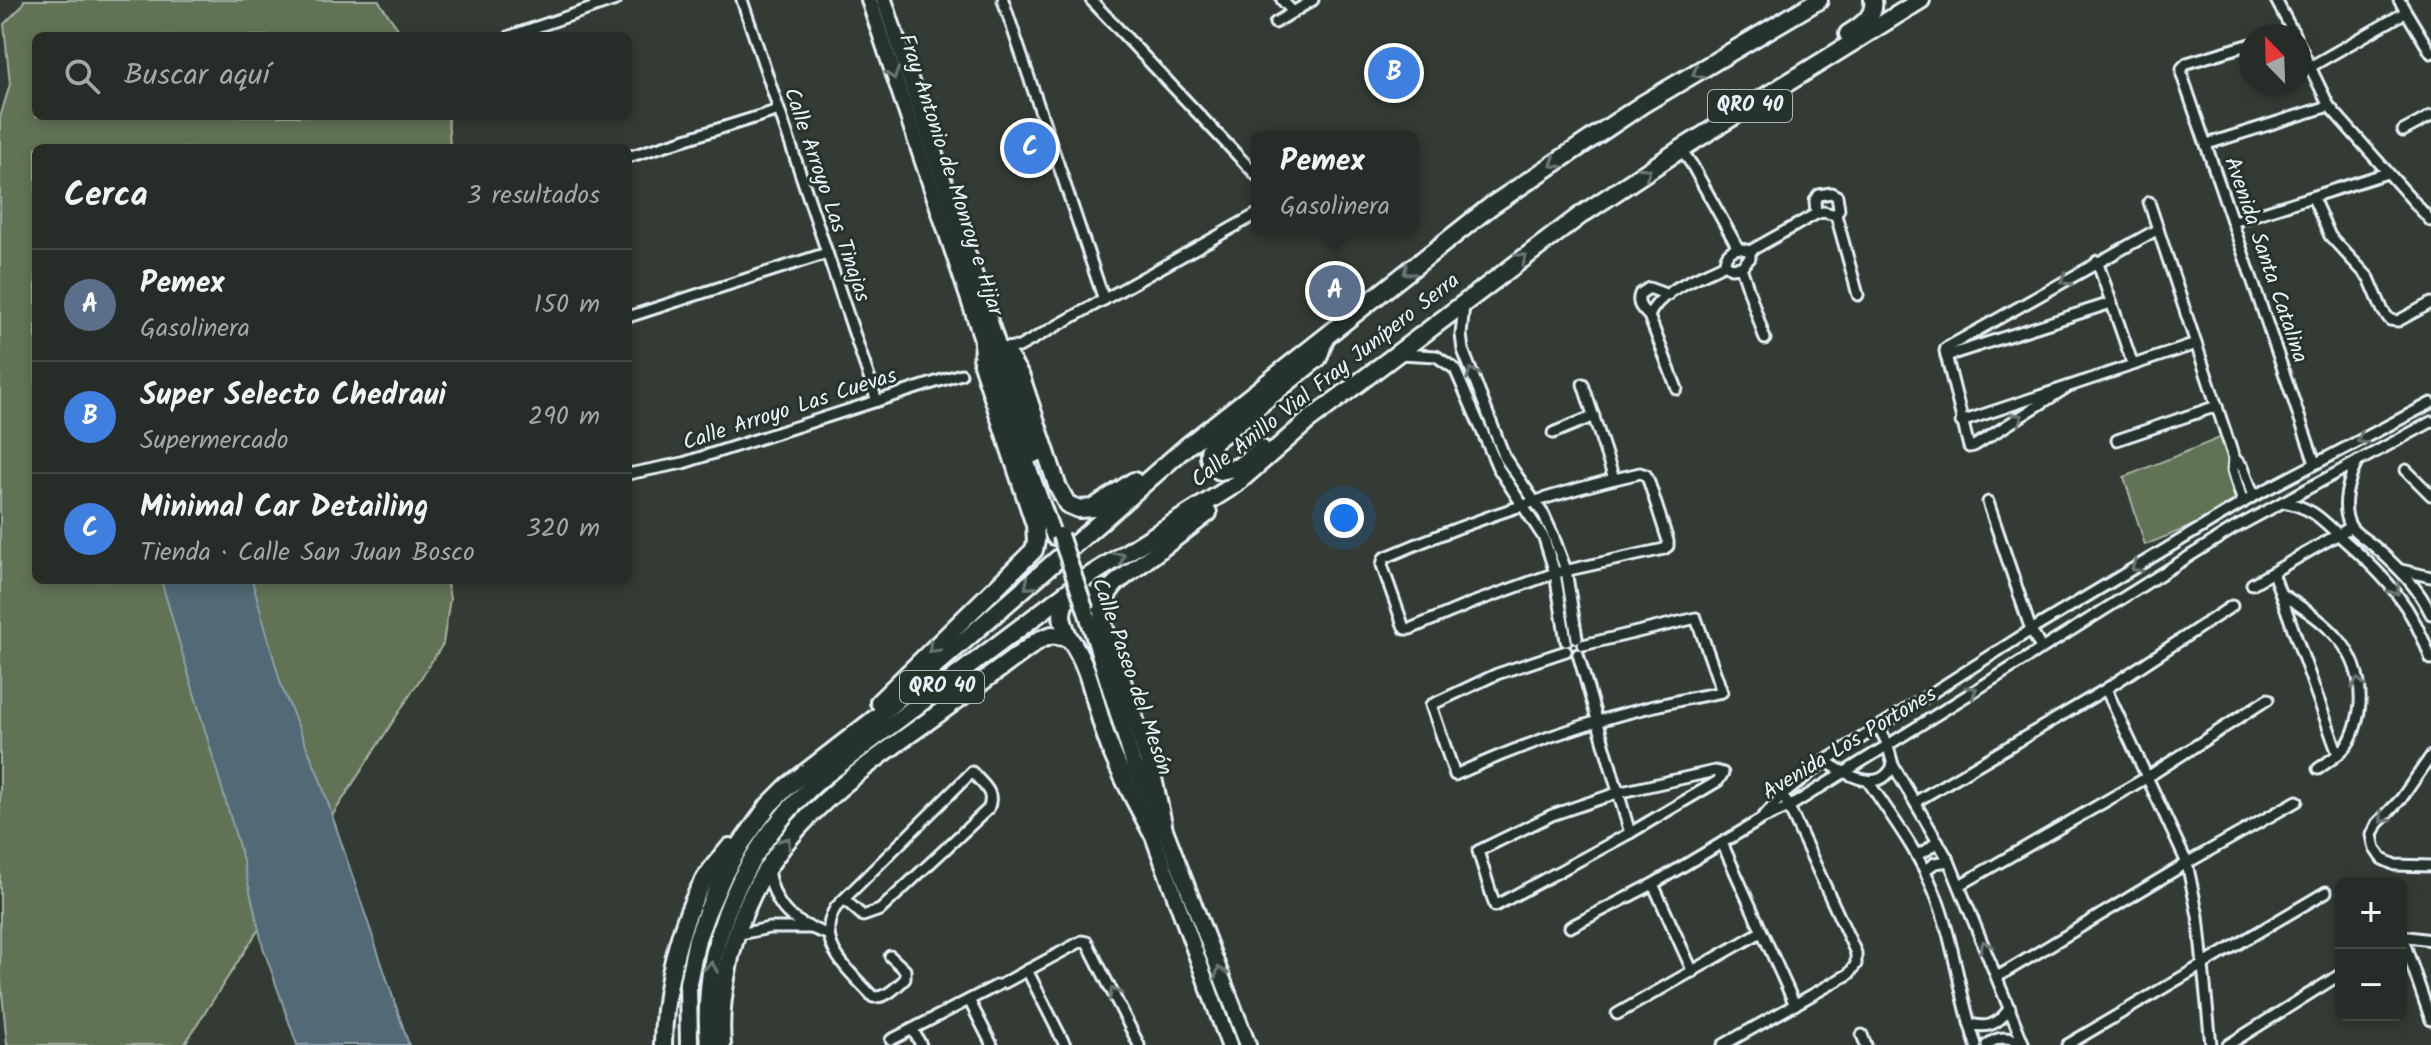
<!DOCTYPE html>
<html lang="es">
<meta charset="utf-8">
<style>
body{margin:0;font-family:Kalam,sans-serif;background:#2e342f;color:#f1f3f6}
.controls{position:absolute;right:24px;bottom:24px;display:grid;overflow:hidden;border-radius:12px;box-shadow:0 4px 12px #0003}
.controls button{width:72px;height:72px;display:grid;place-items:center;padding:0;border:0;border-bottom:2px solid #424844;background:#262c27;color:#f1f3f6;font:40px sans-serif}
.compass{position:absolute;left:2239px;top:24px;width:72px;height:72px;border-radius:50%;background:#262c27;box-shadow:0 4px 12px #0003;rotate:337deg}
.you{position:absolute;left:1344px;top:518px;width:28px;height:28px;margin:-20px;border:6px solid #fff;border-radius:50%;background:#1a73e8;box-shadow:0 0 0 12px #1a73e833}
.badge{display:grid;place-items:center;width:52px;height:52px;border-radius:50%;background:#8c9099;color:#fff;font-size:26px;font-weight:700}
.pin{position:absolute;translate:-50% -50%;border:4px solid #fff;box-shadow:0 2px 8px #0006}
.popup{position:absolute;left:1251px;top:131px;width:168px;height:104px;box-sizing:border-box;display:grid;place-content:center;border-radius:12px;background:#262c27;filter:drop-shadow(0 2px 6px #0005);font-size:26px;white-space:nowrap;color:#a4a7a7}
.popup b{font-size:30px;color:#f1f3f6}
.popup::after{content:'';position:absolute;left:50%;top:100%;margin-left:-16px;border:16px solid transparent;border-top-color:#262c27}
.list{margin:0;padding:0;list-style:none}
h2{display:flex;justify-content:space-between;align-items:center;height:104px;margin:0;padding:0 32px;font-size:34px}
h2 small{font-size:26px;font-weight:400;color:#a4a7a7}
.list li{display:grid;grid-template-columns:52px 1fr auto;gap:24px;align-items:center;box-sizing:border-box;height:112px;padding:0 32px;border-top:2px solid #424844}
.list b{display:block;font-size:30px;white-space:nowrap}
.list p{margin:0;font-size:26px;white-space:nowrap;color:#a4a7a7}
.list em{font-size:26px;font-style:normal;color:#a4a7a7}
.icon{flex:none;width:44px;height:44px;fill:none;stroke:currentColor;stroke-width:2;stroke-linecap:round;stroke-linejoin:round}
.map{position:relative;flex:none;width:2431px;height:1045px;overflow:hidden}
.search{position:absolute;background:#262c27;box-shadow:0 4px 12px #0003;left:32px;top:32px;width:600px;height:88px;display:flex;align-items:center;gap:20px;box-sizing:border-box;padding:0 28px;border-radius:12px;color:#a4a7a7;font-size:30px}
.panel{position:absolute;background:#262c27;box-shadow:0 4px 12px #0003;left:32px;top:144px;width:600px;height:440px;border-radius:12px}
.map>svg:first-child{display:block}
</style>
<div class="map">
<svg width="2431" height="1045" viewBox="0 0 2431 1045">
<rect width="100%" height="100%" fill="#333b34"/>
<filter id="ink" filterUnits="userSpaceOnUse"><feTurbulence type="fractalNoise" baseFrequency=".0125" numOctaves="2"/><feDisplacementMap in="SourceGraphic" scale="16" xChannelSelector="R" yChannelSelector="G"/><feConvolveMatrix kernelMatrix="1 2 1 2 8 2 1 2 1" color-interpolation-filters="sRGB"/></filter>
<g filter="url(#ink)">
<g fill="#627254" stroke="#a5b2a6" stroke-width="2">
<path d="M24,0H378L403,36H36V116H448L450,148H36V580H446L450,598L443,644L184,1045H7L0,971V118L10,84L4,24L22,6Z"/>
<path d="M2222,437L2243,505L2145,545L2124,477Z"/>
</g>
<path fill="#516b76" stroke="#8da1aa" stroke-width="2" d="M161,580H252L282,688L319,776L409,1045H297L263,947L242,857Z"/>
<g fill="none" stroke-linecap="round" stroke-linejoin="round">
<defs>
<g id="minor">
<path d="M742,0L877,401"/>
<path d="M1003,0L1104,300"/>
<path d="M1091,0L1257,176"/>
<path d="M1282,0L1293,12"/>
<path d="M2276,0L2295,36"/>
<path d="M2399,0L2431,53"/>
<path d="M1275,23L1313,0"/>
<path d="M510,36L616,0"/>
<path d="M2276,36L2293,31"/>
<path d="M2251,44L2187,63L2182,68V75L2315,463"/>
<path d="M2299,44L2329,106L2431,221"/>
<path d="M2310,67L2406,12"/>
<path d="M2403,131L2431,116"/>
<path d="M2207,144L2329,106"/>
<path d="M1681,149L1692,165L1738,248L1750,251V258L1741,267L1731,268L1725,264C1725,254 1730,251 1738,248"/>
<path d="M628,157L779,110"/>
<path d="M2313,198L2330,236L2369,278L2383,311L2390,320L2398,321L2431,303"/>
<path d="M2149,202L2234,458L2233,470L2243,503"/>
<path d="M1816,214L1815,201L1819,195L1831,193L1837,196L1839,209L1836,215L1858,295"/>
<path d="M2232,222L2387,173"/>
<path d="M1750,251L1816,214L1823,212L1836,215"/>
<path d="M2097,261L2133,365"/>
<path d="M1741,267L1765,339"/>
<path d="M1668,295L1649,288L1640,294C1636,304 1642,309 1649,316L1677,389"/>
<path d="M1464,305L1461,335L1463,350L1505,458L1544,515L1553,535L1566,570L1577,638"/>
<path d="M1649,316C1660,289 1701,277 1725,264"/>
<path d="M628,317L827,253"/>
<path d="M1000,348L1019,347L1257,214"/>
<path d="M1400,354L1436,356L1455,369L1498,468L1544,538L1555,573L1566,641"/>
<path d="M1946,356L2111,303"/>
<path d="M1583,384L1614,479"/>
<path d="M2066,388L1974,446L1969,447L1945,351L1946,348L2158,229"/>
<path d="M1961,422L2196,344"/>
<path d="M1553,433L1594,416"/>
<path d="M2117,440L2217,406"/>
<path d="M2234,458L2243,467L2254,496"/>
<path d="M2358,461C2349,478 2339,507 2351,527C2356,534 2368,541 2375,547C2398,567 2418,587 2431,614"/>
<path d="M2406,470L2431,495"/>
<path d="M1640,473L1646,475L1648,479L1668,541V546L1664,549L1555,573L1472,603L1410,629H1405L1403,625L1382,565L1384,558C1467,522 1551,493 1640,473Z"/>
<path d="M628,474L683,463L961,374"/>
<path d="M1988,502L2031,630L2041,648"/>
<path d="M2283,502C2314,508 2322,520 2344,540C2386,577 2412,605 2431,659"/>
<path d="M2401,570L2431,577"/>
<path d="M2273,573L2338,754"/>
<path d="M2252,584L2351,527"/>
<path d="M2281,594C2324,620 2363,648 2360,704C2359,716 2354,735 2347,745C2340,755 2327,762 2318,769"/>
<path d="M1566,651L1497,674L1431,705L1455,775C1543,735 1626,709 1722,692L1696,618L1583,645"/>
<path d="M1578,654L1630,833"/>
<path d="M2106,689L2187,863L2198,916L2211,1045"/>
<path d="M1879,727L1887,743L1893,765L1949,861L2024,1045"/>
<path d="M2431,756L2401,799L2377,824L2372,835L2375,849L2382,859L2395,865L2431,866"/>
<path d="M1825,761C1844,773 1880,796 1893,765"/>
<path d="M1715,771L1723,773L1718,781L1630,833L1495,906L1478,851L1552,815L1617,793Z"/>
<path d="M1868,781C1891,816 1918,851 1934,891C1954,940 1959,994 1976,1045"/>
<path d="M1915,802L2106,689L2232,606"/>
<path d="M1763,817L1783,795L1825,761L2031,630L2254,496L2431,403"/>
<path d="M1722,843L1795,1005"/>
<path d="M1916,855L1927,850L1938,841"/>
<path d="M1925,870L1935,863L1949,861"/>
<path d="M768,871C776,909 789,921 827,934"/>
<path d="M1653,884L1693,972"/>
<path d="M1960,885L2146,778L2268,699"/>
<path d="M844,899L863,916L880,910L988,809C996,792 983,785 972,772L836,907C813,943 850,971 873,997C887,998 895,988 905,979V970L890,956"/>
<path d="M1570,927L1653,884L1762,819L1789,807L2233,529L2431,422"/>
<path d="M735,935L769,928H810"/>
<path d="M2401,936L2431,940"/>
<path d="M2402,936L2431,1020"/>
<path d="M1027,970L1065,1045"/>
<path d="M1997,977L2187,863L2297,801"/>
<path d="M1004,983L1082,941L1087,942L1139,1045"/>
<path d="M969,1000L992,1045"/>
<path d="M1617,1014L1761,932"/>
<path d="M1969,1023C1987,1030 1998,1024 2010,1008"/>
<path d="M913,1030L921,1045"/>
<path d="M1862,1035L1866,1045"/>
<path d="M891,1040L998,985"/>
<path d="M1723,1045L1849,974L1856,964V953L1786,801"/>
<path d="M1987,1045C1999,1035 2009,1037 2023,1043"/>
<path d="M2067,1045L2326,892"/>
<path d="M2228,1045L2341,974"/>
</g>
<g id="secondary">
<path d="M869,0L983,342L1054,537"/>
<path d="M884,0L1034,455"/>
<path d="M1086,611L1134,766L1163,824L1248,1045"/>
<path d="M1148,822L1229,1045"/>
</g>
<g id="trunk">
<path d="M1848,34C1860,26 1876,17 1873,0"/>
<path d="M1001,352L1009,358L1021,377L1057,485L1067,504L1079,509L1093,508L1134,481"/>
<path d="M1262,449L1238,467L1220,471C1209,465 1206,455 1212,443L1318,358L1325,338"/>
<path d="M1069,638C1063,624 1058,613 1067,599L1086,594L1093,597L1102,609"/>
<path d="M879,702L1034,550L1036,541L1035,525L982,364L983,342"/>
<path d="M1163,824L1151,769L1103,623C1102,606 1104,596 1116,583L1208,513"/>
<path d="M663,1045C663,995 679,918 707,876C713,866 722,857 730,847"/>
<path d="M689,1045L688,983L697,939L707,912L724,874L741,844L769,805L788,786L877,717L1186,447L1491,206L1643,104L1819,0"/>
<path d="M709,1045C700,941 742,848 820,779L1086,578L1236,484L1308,421L1581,215L1681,149L1921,0"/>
<path d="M722,1045C720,1023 722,1000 726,978C746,851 832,789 931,719C967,693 1003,666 1039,640L1052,635L1069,638C1091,667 1095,708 1108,742C1119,773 1136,802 1151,831"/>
</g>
</defs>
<use href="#minor" stroke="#e8f1f8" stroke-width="15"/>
<use href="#secondary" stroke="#e8f1f8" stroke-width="20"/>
<use href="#trunk" stroke="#e8f1f8" stroke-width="22"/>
<use href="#minor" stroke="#26332d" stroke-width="9"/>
<use href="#secondary" stroke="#26332d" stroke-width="14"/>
<use href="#trunk" stroke="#26332d" stroke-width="16"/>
<defs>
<path id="secondary-bridge" d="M1060,535L1086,611"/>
</defs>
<use href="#secondary-bridge" stroke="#e8f1f8" stroke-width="20" stroke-linecap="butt"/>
<use href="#secondary-bridge" stroke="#26332d" stroke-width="14"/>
</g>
<defs><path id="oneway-chevron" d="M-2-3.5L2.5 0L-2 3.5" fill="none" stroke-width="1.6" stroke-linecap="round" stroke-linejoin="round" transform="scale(2)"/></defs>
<g stroke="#6a7674">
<use href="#oneway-chevron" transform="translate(1697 73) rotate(150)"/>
<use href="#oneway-chevron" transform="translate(893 74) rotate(72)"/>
<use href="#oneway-chevron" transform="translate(1555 163) rotate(146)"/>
<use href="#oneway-chevron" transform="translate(1646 172) rotate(-33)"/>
<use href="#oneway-chevron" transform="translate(1522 258) rotate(-36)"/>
<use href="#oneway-chevron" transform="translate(1408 271) rotate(141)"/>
<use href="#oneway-chevron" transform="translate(2065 280) rotate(150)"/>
<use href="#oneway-chevron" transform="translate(1472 373) rotate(-111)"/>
<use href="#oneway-chevron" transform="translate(2018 418) rotate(-32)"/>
<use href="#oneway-chevron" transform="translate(2362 439) rotate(152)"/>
<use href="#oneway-chevron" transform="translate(1120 557) rotate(-32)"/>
<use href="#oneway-chevron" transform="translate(2136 567) rotate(149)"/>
<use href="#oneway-chevron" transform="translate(1029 585) rotate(139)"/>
<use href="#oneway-chevron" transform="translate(2395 590) rotate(52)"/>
<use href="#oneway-chevron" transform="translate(933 648) rotate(134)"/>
<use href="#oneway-chevron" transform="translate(2358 683) rotate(-100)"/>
<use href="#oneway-chevron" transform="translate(1972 691) rotate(-32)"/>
<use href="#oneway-chevron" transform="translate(2384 818) rotate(130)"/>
<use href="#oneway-chevron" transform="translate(786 842) rotate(-54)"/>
<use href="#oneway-chevron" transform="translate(1985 946) rotate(-112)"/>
<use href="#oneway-chevron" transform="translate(711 967) rotate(-82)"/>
<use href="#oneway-chevron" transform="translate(1220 972) rotate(-111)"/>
<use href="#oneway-chevron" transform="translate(1114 993) rotate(-117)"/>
</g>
</g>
<g text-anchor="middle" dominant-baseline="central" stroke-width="6" stroke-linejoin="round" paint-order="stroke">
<g fill="#26332d" stroke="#aeb8bb" stroke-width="2">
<rect x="1708" y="90" width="84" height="32" rx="6"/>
<rect x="900" y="671" width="84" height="32" rx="6"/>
</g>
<g font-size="20" font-weight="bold" fill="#e8f1f8">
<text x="1750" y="106">QRO 40</text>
<text x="942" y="687">QRO 40</text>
</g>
<g font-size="22" fill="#e8f1f8" stroke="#26332d">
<text transform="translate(950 175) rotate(72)">Fray Antonio de Monroy e Hijar</text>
<text transform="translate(826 195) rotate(71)">Calle Arroyo Las Tinajas</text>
<text transform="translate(2265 260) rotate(71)">Avenida Santa Catalina</text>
<text transform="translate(1326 381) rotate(-38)">Calle Anillo Vial Fray Junípero Serra</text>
<text transform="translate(790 410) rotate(-18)">Calle Arroyo Las Cuevas</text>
<text transform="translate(1131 677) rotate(71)">Calle Paseo del Mesón</text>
<text transform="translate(1850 744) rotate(-31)">Avenida Los Portones</text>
</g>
</g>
</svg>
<div class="controls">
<button>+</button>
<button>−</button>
</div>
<svg class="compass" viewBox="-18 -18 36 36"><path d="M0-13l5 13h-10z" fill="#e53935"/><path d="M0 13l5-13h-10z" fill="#a4a7a7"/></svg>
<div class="you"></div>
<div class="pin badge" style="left:1335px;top:291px;background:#5c6f8a">A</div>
<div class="popup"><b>Pemex</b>Gasolinera</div>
<div class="pin badge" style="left:1394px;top:73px;background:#3f7fe0">B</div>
<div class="pin badge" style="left:1030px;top:148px;background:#3f7fe0">C</div>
<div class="search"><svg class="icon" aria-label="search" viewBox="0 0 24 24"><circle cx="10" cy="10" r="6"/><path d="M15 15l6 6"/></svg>Buscar aquí</div>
<section class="panel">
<h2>Cerca<small>3 resultados</small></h2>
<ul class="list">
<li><span class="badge" style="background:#5c6f8a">A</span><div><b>Pemex</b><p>Gasolinera</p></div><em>150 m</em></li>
<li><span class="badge" style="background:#3f7fe0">B</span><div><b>Super Selecto Chedraui</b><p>Supermercado</p></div><em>290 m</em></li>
<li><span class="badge" style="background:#3f7fe0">C</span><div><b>Minimal Car Detailing</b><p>Tienda · Calle San Juan Bosco</p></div><em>320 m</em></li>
</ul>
</section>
</div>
